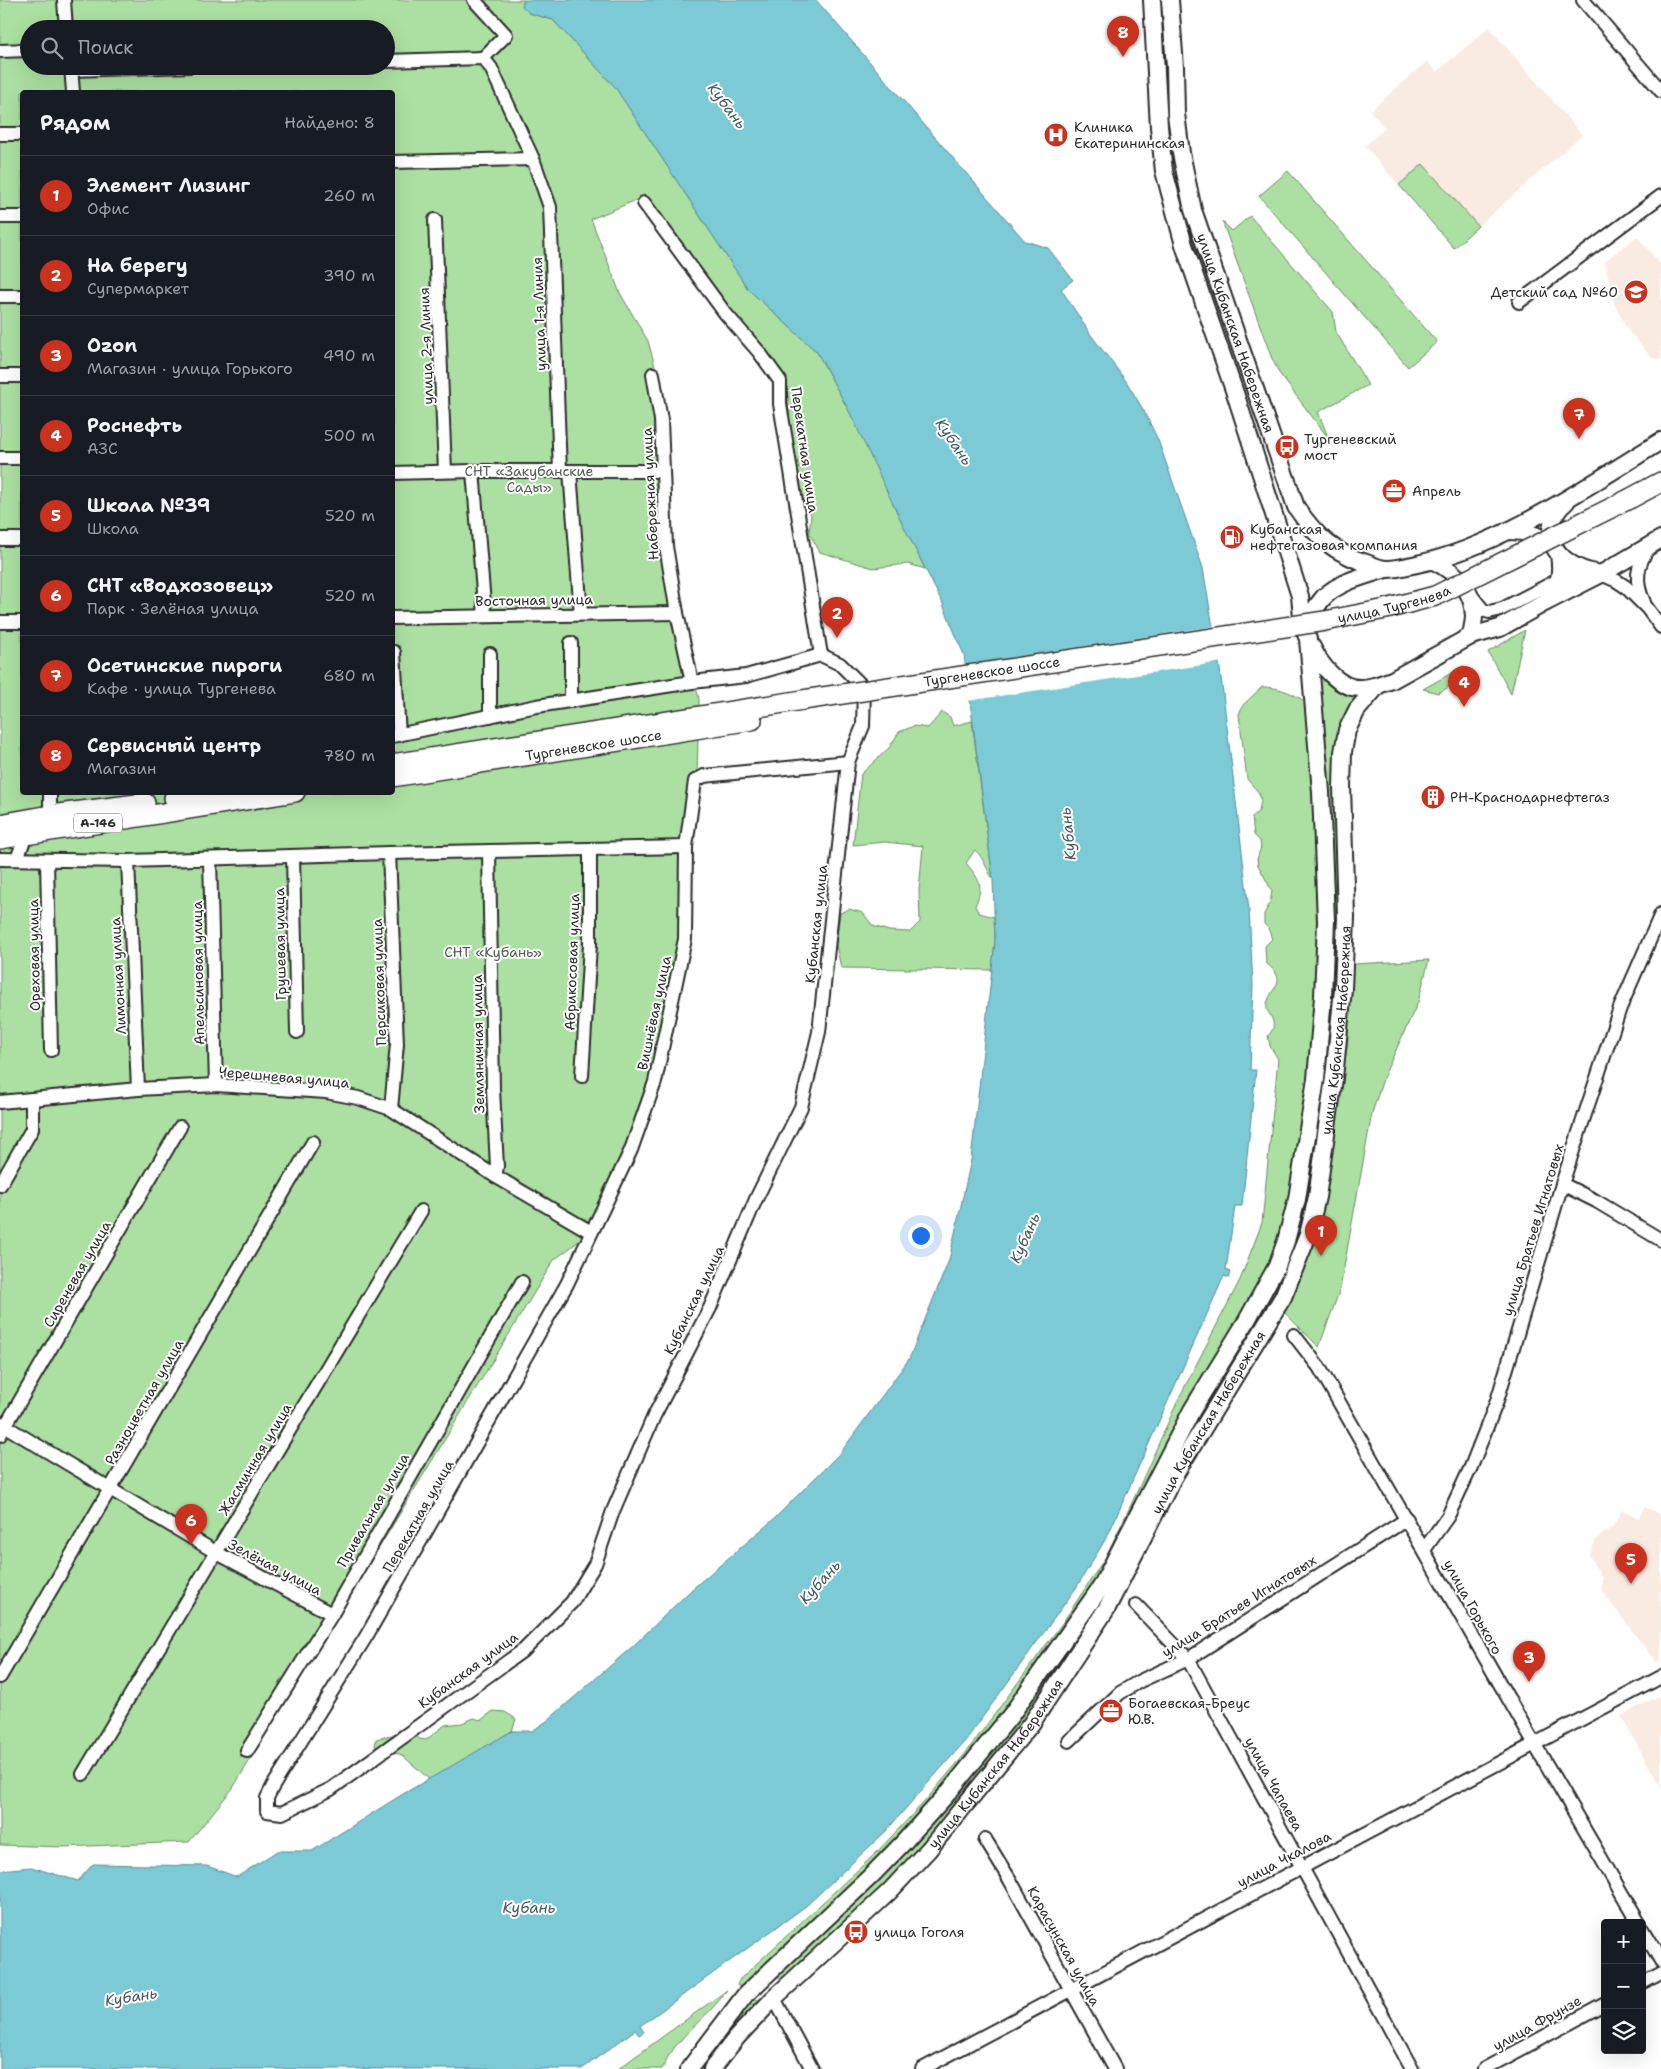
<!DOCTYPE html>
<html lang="ru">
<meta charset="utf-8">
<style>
body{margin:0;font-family:"Shantell Sans",sans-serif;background:#20242c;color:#f1f3f6}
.controls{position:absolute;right:15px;bottom:15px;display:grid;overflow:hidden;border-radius:5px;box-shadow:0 5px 20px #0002}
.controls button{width:45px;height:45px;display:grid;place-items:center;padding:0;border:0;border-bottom:1px solid #363941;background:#171b24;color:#f1f3f6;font:25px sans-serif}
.you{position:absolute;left:920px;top:1235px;width:18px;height:18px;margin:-12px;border:4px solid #fff;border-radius:50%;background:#1a73e8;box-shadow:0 0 0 8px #1a73e833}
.badge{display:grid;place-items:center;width:32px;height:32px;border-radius:50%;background:#c8321e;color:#fff;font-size:16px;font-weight:700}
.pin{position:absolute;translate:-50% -41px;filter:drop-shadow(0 1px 2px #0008)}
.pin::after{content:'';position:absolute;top:26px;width:18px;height:15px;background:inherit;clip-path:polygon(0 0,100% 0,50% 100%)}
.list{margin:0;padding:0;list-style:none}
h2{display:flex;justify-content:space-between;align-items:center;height:65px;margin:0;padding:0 20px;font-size:21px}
h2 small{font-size:16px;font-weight:400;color:#9ea1a6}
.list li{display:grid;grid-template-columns:32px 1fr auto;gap:15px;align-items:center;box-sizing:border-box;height:80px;padding:0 20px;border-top:1px solid #363941}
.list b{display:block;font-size:19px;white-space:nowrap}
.list p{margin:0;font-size:16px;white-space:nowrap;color:#9ea1a6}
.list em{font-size:16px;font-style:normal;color:#9ea1a6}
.icon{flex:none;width:28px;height:28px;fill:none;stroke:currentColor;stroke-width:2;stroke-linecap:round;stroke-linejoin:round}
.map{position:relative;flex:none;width:1661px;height:2069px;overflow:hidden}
.search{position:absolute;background:#171b24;box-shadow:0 5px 20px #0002;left:20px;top:20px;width:375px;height:55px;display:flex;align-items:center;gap:12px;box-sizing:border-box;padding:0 18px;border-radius:28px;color:#9ea1a6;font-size:19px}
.panel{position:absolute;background:#171b24;box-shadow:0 5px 20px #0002;left:20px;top:90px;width:375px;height:705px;border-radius:5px}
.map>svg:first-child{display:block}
</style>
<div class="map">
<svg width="1661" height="2069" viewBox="0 0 1661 2069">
<rect width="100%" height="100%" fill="#fff"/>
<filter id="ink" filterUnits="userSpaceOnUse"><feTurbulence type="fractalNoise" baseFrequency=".02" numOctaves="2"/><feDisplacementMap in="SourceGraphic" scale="10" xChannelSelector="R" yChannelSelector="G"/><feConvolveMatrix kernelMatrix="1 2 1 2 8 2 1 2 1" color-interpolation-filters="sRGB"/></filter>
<g filter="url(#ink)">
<g fill="#f9ebe1">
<path d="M1489,27L1582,135L1478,226L1424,164L1399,185L1365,146L1385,128L1370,111L1427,61L1437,72Z"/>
<path d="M1637,236L1661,265V360L1652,358L1627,329L1614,303L1605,261Z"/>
<path d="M1644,1507L1661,1514V1660L1656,1662L1601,1590L1602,1578L1589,1556L1596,1539L1613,1527L1622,1510L1639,1518Z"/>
<path d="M1659,1696L1661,1700V1788L1621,1716Z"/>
</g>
<g fill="#ace0a2" stroke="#6c8666" fill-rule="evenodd">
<path d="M0,0H524L522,6L529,13L553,20L615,87L748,289L817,352L850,413L925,569L908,564L873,568L820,552L809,533L811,515L802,497L797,468L789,416L788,396L732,331L719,304L641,198L591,219L620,293L648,341L656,370L677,613L699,699L697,777L689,936L657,1086L642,1139L616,1198L591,1232L554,1260L233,1788L189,1842L63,1847L0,1845ZM29,29H386V66H29ZM22,92H392V792H22Z"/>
<path d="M1423,164L1478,226L1454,248L1399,185Z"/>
<path d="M1288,171L1437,342L1408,367L1259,196Z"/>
<path d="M1250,216L1333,312L1336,332L1368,385L1318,412L1329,439L1279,373L1271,356L1222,221L1232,231Z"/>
<path d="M1525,630L1511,694L1488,652Z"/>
<path d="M1464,666L1462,680L1438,693L1423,689Z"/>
<path d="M1317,668L1365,694L1347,715L1339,932L1330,1064L1305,1224L1281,1287L1109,1594L1048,1690L905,1867L784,1979H781L775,1974L982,1760L1159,1482L1275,1281L1319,1086Z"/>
<path d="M1262,687C1281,687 1295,694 1310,705L1319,945L1309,1080L1288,1210L1271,1264L1098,1580L997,1723L895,1843L742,1988L737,1985L740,1979L876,1853L925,1801L965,1754L1063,1622L1105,1558L1131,1505L1180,1396L1240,1280L1262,1223L1278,1059L1270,1046L1268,1036C1282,1021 1264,1014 1267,1004C1271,986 1290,982 1266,963L1265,946L1272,939L1268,928L1264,924V914L1270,903L1272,891L1258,865L1257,859L1261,847L1260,841L1254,835L1252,817L1259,811L1261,800L1259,793L1247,779L1239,714L1243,705Z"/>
<path d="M942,712L950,717L953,726L972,721L993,879C986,869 984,858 975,850L966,863C980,880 984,885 975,906L979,913L994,917L995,941L992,970L841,968L836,945L840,913L849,909L863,913L873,926L889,931L910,932L920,922L919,890L923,846L885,842L853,845L861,774L889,748L899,732L914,726L928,728Z"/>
<path d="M1429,960L1418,1002L1384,1076L1372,1113L1340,1289L1319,1347L1283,1311L1315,1242L1347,1048L1353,964Z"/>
<path d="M493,1711L505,1712L516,1719L512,1731L430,1780L402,1755L375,1746L376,1739L392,1735L409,1726L419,1739L426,1740L445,1725L462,1723L474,1718L481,1720Z"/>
<path d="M727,1990C707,2020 676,2035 662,2069H618Z"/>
<path d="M752,1997L758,2000V2005L705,2069H696Z"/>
</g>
<path fill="#7bcad6" stroke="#5b8a92" d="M524,0H816L1025,241L1048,248L1073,280L1061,289L1091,335L1126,381L1144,411L1158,440L1203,568L1220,669L1249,910L1253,985L1250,1070H1256L1242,1206H1235L1226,1270L1231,1272L1229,1278L1224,1276L1108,1535L1076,1588L966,1740L885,1832L806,1906L640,2026L644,2032L639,2035L635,2030L582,2069H0V1870L31,1867L78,1881L93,1864L207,1866L237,1877L277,1851H312L403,1794L512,1731H532L547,1721L633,1646L691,1590L774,1519L841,1452L909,1359L949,1260L971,1160L995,941L993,879L964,655L942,602L902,523L850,413L817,352L748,289L615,87L553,20L529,13L522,6Z"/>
<path fill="#fff" d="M1215,626L1222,662L967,701L962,665Z"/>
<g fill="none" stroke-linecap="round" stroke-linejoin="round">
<defs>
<g id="minor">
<path d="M64,0L66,29"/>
<path d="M474,0L506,35L483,58"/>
<path d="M1583,0L1661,91"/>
<path d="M0,51L29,50"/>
<path d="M483,58L491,68L533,159L550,207L560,471"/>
<path d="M386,61L483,58"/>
<path d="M71,66L73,92"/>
<path d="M72,70L190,66"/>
<path d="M0,134H22"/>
<path d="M392,162L533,159"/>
<path d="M644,203L725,313L759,352L780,381V404L821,655"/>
<path d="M0,217H22"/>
<path d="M435,220L445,471"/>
<path d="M0,296H22"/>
<path d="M1519,302L1661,196"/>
<path d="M653,374L661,420L666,546L677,613L692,682"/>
<path d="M0,376H22"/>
<path d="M0,458H22"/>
<path d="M473,471L485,616"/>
<path d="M570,471L581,614"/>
<path d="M392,473L473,471H663"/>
<path d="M0,539H22"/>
<path d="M1471,595L1483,610L1489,612L1502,609L1560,579L1573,575L1601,574L1617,581L1626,587L1647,608L1661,627"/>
<path d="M1644,602C1634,582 1637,563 1650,546"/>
<path d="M392,618L677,613"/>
<path d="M0,622H22"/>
<path d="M571,643V701"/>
<path d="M394,652L399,735"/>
<path d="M490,654V716"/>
<path d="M821,655L840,664L864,688L863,726L848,762L819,1032L801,1107L756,1199L710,1308L654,1416L613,1511L595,1564L572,1602L525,1649L331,1789L282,1813L267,1811V1798L273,1786L367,1635L567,1284L631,1150L655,1082L685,939L686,847L695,781L704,776L848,762"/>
<path d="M392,736L537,706L692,682L746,676L821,655"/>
<path d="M50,792V815"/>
<path d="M489,851L493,1089L497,1167L495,1176"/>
<path d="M389,853L397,1044L391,1109"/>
<path d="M293,856L297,1032"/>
<path d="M0,859L128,861L389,853L686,847"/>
<path d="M17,859L26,835"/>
<path d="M210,859L216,1085"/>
<path d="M47,860L51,1050"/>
<path d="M128,861L138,1089"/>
<path d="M582,1076L590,945V850"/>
<path d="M0,1102L138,1089L216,1085L326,1092L358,1098L391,1109L495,1176L591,1232"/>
<path d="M1562,1184L1596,1201L1661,1240"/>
<path d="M0,1185L32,1129V1100"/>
<path d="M1294,1335L1319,1367L1528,1733L1639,1923"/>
<path d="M0,1423L217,1553L332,1614"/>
<path d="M0,1435L180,1127"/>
<path d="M1424,1550L1448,1516L1471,1467L1497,1401L1562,1184L1620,1008L1661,914"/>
<path d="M1136,1605L1188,1659L1412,2069"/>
<path d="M0,1677L313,1142"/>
<path d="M1069,1741L1120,1693L1140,1681L1188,1659L1407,1519"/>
<path d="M247,1751L332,1614L522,1282"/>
<path d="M83,1774L421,1211"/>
<path d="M985,1839L1010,1880L1115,2069"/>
<path d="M1642,1929L1661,1961"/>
<path d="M1642,1983L1661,1973"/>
<path d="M774,1998L812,2069"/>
<path d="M922,2069L1661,1677"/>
<path d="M1484,2069L1605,2004"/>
</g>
<g id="major">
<path id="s1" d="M1170,0L1175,67L1176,114L1181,153L1193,210L1296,507C1316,537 1334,553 1369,564C1374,566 1381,569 1387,569C1397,569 1408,566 1417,564C1500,547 1589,485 1661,441"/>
<path d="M1566,502C1558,508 1555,514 1552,524C1545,555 1577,571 1601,574"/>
<path d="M1507,531C1526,531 1538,534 1553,545"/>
<path d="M1434,561C1456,572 1473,589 1474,616C1474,622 1472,629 1471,636"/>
<path d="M1546,602C1560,583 1562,576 1559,554"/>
<path d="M1303,627C1310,617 1316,606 1324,597C1340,581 1365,576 1386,569"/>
<path d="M1312,647C1320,665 1340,690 1362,688C1367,688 1373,686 1378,685"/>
<path d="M689,2069L745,1995L871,1876L903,1843L948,1793L1011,1715L1101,1587L1192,1410L1246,1322L1277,1266L1286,1241L1297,1199L1316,1079L1323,997L1326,921L1321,792L1308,639L1303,627L1300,596L1237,399L1184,245L1164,171L1159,127L1152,0"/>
<path id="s2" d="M712,2069L737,2037L774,1998L889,1892L929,1849L1031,1724L1107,1608L1174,1476L1283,1297L1308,1235L1317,1197L1334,1078L1343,989L1346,917L1342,787L1343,752L1347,730L1357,710L1378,685L1392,680L1471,636L1500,628L1546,602L1601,574L1661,539"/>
</g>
<g id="highway">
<path d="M1631,498L1661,482"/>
<path d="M392,764L803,700"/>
<path id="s3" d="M392,777L752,720"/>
<path d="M174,798L205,792"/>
<path d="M0,824L50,815L145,803"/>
<path d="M0,839L295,792"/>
</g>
</defs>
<use href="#minor" stroke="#2b2b2b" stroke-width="16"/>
<use href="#major" stroke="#2b2b2b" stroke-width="20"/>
<use href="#highway" stroke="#2b2b2b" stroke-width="22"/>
<use href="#minor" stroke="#fff" stroke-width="12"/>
<use href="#major" stroke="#fff" stroke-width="16"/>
<use href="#highway" stroke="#fff" stroke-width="19"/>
<defs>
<g id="highway-bridge">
<path id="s4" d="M803,700L1325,621L1386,609L1435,596L1631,498"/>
</g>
</defs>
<use href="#highway-bridge" stroke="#2b2b2b" stroke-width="22" stroke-linecap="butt"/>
<use href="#highway-bridge" stroke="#fff" stroke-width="19"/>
</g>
</g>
<defs>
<symbol id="hospital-disc" viewBox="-11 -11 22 22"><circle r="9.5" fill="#c8321e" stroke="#fff"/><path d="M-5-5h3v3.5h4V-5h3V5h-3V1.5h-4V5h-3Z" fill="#fff"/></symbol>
<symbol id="school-disc" viewBox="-11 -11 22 22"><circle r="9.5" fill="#c8321e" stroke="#fff"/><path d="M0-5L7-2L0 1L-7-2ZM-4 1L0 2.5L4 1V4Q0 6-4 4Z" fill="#fff"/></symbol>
<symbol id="bus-disc" viewBox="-11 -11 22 22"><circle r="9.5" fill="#c8321e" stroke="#fff"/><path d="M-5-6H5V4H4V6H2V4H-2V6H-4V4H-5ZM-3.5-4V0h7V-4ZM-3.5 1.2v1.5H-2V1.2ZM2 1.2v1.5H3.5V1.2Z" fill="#fff"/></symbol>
<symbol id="office-disc" viewBox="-11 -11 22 22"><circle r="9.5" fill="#c8321e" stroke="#fff"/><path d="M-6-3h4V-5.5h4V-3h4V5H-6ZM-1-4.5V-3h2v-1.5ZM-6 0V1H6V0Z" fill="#fff"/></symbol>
<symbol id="fuel-disc" viewBox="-11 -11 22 22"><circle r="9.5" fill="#c8321e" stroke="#fff"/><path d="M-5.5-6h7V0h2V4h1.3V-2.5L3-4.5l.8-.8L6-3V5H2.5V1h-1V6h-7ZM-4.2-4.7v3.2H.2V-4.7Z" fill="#fff"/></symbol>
<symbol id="building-disc" viewBox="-11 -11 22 22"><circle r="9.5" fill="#c8321e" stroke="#fff"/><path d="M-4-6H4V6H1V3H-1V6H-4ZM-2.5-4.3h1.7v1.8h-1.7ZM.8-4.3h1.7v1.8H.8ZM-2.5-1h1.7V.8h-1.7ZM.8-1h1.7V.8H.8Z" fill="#fff"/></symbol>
</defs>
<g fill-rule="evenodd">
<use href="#hospital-disc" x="1042" y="121" width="28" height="28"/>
<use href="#school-disc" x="1622" y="278" width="28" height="28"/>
<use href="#bus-disc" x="1273" y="433" width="28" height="28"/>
<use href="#office-disc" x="1380" y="477" width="28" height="28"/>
<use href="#fuel-disc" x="1218" y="523" width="28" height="28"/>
<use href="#building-disc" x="1419" y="783" width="28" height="28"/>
<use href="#office-disc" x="1097" y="1697" width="28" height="28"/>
<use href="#bus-disc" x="842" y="1918" width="28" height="28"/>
</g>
<g text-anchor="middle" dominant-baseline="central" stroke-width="4" stroke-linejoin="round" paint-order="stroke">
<rect fill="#fff" stroke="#6b6b6b" stroke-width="1" x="74" y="813.5" width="48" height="19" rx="4"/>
<g font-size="12" font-weight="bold" fill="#2b2b2b">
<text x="98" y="823">А-146</text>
</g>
<g font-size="14" fill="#2b2b2b" stroke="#fff" text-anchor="start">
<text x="1074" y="127">Клиника<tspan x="1074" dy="16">Екатерининская</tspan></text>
<text x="1618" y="292" text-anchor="end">Детский сад №60</text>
<text x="1304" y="439">Тургеневский<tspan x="1304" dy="16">мост</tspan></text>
<text x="1412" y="491">Апрель</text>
<text x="1250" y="529">Кубанская<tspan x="1250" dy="16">нефтегазовая компания</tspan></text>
<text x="1450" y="797">РН-Краснодарнефтегаз</text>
<text x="1128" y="1703">Богаевская-Бреус<tspan x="1128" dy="16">Ю.В.</tspan></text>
<text x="874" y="1932">улица Гоголя</text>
</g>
<g font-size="14" fill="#2b2b2b" stroke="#fff">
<text transform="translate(539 314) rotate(-92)">улица 1-я Линия</text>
<text stroke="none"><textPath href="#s1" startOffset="342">улица Кубанская Набережная</textPath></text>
<text transform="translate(426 346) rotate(-92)">улица 2-я Линия</text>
<text transform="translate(805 450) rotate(82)">Перекатная улица</text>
<text transform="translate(650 494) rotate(-93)">Набережная улица</text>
<text transform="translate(534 600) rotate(-1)">Восточная улица</text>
<text stroke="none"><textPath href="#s4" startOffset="599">улица Тургенева</textPath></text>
<text stroke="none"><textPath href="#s4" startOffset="191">Тургеневское шоссе</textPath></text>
<text stroke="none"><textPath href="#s3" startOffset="204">Тургеневское шоссе</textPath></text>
<text transform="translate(816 924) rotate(-84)">Кубанская улица</text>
<text transform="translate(280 944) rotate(-91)">Грушевая улица</text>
<text transform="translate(34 955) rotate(-91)">Ореховая улица</text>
<text transform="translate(572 962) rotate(-88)">Абрикосовая улица</text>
<text transform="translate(198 973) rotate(-91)">Апельсиновая улица</text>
<text transform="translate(118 976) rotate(-93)">Лимонная улица</text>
<text transform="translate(379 982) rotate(-92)">Персиковая улица</text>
<text transform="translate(654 1013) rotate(-78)">Вишнёвая улица</text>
<text stroke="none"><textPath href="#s2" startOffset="1241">улица Кубанская Набережная</textPath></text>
<text transform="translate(478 1044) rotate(-91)">Земляничная улица</text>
<text transform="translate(284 1077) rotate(5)">Черешневая улица</text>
<text transform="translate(1533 1230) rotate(-73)">улица Братьев Игнатовых</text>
<text transform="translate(77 1274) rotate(-60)">Сиреневая улица</text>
<text transform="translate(694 1300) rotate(-64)">Кубанская улица</text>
<text transform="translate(144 1402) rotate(-60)">Разноцветная улица</text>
<text stroke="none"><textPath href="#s2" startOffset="821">улица Кубанская Набережная</textPath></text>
<text transform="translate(255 1459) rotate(-59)">Жасминная улица</text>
<text transform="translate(373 1510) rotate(-60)">Привальная улица</text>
<text transform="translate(418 1516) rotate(-60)">Перекатная улица</text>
<text transform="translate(275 1567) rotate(28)">Зелёная улица</text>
<text transform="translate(1239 1606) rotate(-32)">улица Братьев Игнатовых</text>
<text transform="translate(1473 1607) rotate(61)">улица Горького</text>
<text transform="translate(468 1670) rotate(-36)">Кубанская улица</text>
<text stroke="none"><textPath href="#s2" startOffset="418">улица Кубанская Набережная</textPath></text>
<text transform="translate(1274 1784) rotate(61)">улица Чапаева</text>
<text transform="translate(1284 1859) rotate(-28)">улица Чкалова</text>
<text transform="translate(1064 1946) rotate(61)">Карасунская улица</text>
<text transform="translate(1537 2023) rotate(-29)">улица Фрунзе</text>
</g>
<g font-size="14" fill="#52614f" stroke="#fff">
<text x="529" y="471">СНТ «Закубанские<tspan x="529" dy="16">Сады»</tspan></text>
<text x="493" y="952">СНТ «Кубань»</text>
</g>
<g font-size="15" font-style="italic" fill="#435b5e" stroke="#fff">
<text transform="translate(727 106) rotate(53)">Кубань</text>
<text transform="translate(954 442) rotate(56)">Кубань</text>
<text transform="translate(1068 834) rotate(-96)">Кубань</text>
<text transform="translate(1025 1238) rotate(-66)">Кубань</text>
<text transform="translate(820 1582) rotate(-48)">Кубань</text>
<text x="529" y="1908">Кубань</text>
<text transform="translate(131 1997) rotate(-9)">Кубань</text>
</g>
</g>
</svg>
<div class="controls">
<button>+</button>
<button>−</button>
<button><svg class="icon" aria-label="layers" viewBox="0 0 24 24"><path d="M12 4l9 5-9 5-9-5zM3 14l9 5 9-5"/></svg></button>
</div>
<div class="you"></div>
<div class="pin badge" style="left:1321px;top:1256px">1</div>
<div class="pin badge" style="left:837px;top:638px">2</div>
<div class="pin badge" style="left:1529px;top:1682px">3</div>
<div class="pin badge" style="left:1464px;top:707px">4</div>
<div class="pin badge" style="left:1631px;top:1584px">5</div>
<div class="pin badge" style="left:191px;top:1545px">6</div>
<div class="pin badge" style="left:1579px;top:439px">7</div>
<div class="pin badge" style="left:1123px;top:57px">8</div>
<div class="search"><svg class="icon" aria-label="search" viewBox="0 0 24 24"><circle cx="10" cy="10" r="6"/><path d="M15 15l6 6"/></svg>Поиск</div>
<section class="panel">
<h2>Рядом<small>Найдено: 8</small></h2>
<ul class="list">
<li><span class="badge">1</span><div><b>Элемент Лизинг</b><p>Офис</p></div><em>260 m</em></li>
<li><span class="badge">2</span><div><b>На берегу</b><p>Супермаркет</p></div><em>390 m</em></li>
<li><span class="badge">3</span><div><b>Ozon</b><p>Магазин · улица Горького</p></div><em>490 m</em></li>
<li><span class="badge">4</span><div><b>Роснефть</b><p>АЗС</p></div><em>500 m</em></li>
<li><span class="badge">5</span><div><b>Школа №39</b><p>Школа</p></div><em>520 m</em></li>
<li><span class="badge">6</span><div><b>СНТ «Водхозовец»</b><p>Парк · Зелёная улица</p></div><em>520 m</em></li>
<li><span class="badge">7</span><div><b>Осетинские пироги</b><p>Кафе · улица Тургенева</p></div><em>680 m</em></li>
<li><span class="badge">8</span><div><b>Сервисный центр</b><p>Магазин</p></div><em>780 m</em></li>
</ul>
</section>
</div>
